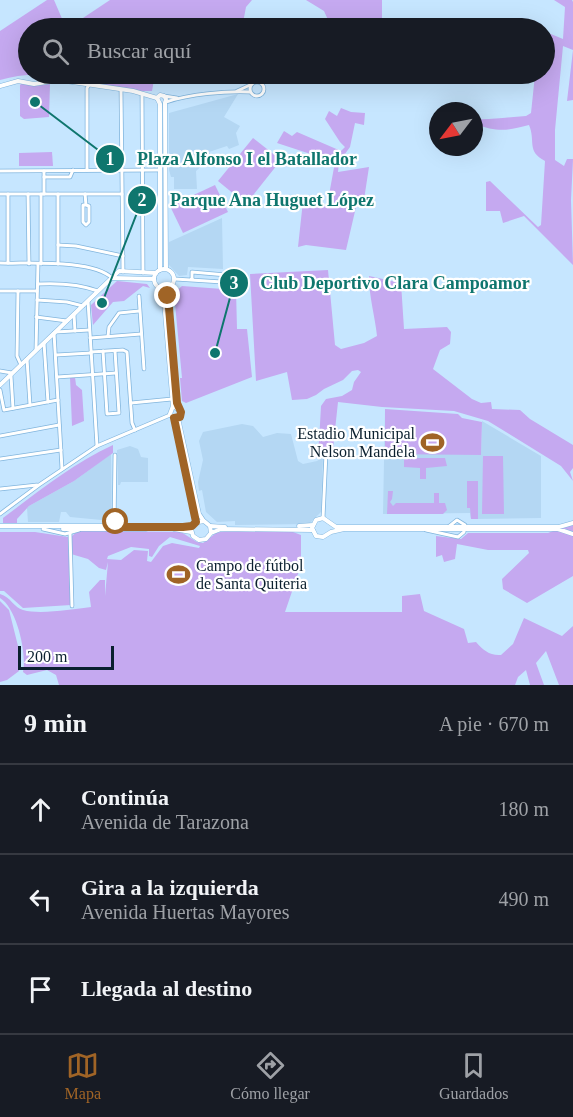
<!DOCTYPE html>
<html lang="es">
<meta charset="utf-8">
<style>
body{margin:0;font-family:Georgia,serif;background:#242831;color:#f1f3f6}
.compass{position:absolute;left:429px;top:102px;width:54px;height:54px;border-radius:50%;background:#171b24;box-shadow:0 6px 24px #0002;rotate:238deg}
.scale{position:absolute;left:18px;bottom:15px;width:96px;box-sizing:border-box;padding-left:6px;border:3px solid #0b202f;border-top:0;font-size:16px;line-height:21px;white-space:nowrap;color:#0b202f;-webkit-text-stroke:4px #fff;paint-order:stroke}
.stop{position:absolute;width:18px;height:18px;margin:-14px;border:4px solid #a06426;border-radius:50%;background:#fff}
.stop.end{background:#a06426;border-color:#fff;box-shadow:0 2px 6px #0008}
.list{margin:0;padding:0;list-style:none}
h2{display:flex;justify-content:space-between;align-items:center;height:78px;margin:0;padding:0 24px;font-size:26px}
h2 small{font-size:20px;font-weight:400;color:#9ea1a6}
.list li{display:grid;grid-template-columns:39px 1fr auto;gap:18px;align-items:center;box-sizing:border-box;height:90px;padding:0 24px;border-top:2px solid #363941}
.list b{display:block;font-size:22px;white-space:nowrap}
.list p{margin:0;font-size:20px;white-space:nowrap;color:#9ea1a6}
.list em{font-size:20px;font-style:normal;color:#9ea1a6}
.icon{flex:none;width:33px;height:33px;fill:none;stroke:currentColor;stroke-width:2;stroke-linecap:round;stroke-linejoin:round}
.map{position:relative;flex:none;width:573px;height:685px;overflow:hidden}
.search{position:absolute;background:#171b24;box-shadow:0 6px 24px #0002;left:18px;right:18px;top:18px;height:66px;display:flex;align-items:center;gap:15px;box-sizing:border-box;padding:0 21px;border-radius:33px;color:#9ea1a6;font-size:22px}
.sheet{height:348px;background:#171b24}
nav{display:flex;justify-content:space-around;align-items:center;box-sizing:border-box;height:84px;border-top:2px solid #363941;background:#171b24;font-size:16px;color:#9ea1a6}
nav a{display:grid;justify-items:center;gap:3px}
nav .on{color:#a06426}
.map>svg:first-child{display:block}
</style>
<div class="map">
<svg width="573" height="685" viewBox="0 0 573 685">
<rect width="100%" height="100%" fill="#c6e6ff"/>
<g fill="#b4d7f3">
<path d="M238,94L224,117L240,126L236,133L239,145L229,149L227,146L209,152L211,157L196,171L197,189H174V177H171L169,170V113Z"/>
<path d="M222,218L223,269L188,267L187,275L179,276L169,265V242Z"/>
<path d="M385,409V453L481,454L482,421L541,456V518L471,519L470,513L383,514Z"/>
<path d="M242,424L253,426L263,437L277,433L291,434L298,461L303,464L317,461L323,457L321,512L309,524L235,525V521L217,522L206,512L202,490L199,491L198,482L203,460L199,441L203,432Z"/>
<path d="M130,446L138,449L141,457L148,458V482H121L120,485H118L117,450Z"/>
<path d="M111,454L112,521L70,517L66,512H61L59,522H28L27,508L29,506L74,481Z"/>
</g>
<g fill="#c5a9f0" fill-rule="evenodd">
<path d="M47,0H54L66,28H28V74H155L152,91C100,92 54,63 0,80V31Z"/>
<path d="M110,0H252L246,7L242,28H68Z"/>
<path d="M306,0H382V28H349L342,26L337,28L329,22L324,11Z"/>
<path d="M554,0H572L573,2V100L567,101L573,50L563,46L555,130V160L564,166L567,159H573L571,200L573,265L524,216L503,223L500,211H486V182L490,181L538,227L541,225L545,161C526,151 536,141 529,125C506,131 498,132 474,124V119C492,120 508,117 526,116L531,113L535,75L536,74H544V37L546,32L563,39L565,7Z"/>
<path d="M22,83L35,86L50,84L49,117L24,119L20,116V85Z"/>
<path d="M341,108L351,112L365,113L364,125L355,123L350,147L339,162L338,172L369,167L363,206L356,207L346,250L306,245L298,247L303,201L319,207L327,206L335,162L277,143L284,131L292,136L297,132L341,151L345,147L340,142L325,119L329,111L337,116Z"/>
<path d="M253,138L281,160L246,204L218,181Z"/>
<path d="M52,152L53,166H19V153Z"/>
<path d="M215,185L228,212L183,233L170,206Z"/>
<path d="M328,270L335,345L341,349L364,343L377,336C375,316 369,297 369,276L401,283L404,329L447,327L451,332L450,344L440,350L433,369L472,399L481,403L491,402L492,409L520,410L530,419L573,445V468L570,472L573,481L561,466L488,421L454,411L382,407L338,402L333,449H320L319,457L314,458L319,442L321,406L326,399L342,396L352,390L354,382L361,372L358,370L352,371L343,380L324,389L316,395L307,399L292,400L287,372L256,381L250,274Z"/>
<path d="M117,281L147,284L150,288L143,286L124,301L113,302L93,325L91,305Z"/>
<path d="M182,286L236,290L237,329H247L252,377L186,403L182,401L180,378H182L174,293Z"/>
<path d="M70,377H75L76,385L82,390L84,421L72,426Z"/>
<path d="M385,409L458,414L462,418L482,422L481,455L385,454Z"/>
<path d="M113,445V453L74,481L29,506L17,519V523H3V518C38,492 73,463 113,445Z"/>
<path d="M483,456H503L504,514H482Z"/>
<path d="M404,458H445L447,466L426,468V479H420V468L404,467Z"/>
<path d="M467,481H478V519H471L470,508H467Z"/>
<path d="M388,491H393L392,499L390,502L393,506L396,503H434V493H439V503H445L447,510L443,514H387Z"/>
<path d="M573,523V576L527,603L503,589L502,579L529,553L528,550H488L457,544L455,559L444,562L442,555L436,557V536L461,539L468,533H548Z"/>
<path d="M229,530L293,532L301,535V565L285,612H402V596L420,594L424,611L464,629L468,643L476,642C483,650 490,656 501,655L513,644L524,618L562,636L573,626V685H559L546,651L536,663L544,685H530L526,670L518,677L515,685H59L56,675L47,670L27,675L23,672C27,654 17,608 0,598V594C11,597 14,608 23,610C41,615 72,609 91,607L89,592L100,580H105V596L108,562L106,570L99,568L88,559L71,554L72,536L78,531L181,532L197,542L203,543L216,533ZM170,537L200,546L199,548L172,543L163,546L151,562L147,561L148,551L134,550L121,560L107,559L108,556L131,547L149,549V556L152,557L159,546Z"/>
<path d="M0,532H35L68,537L71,605L23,608L4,591H0Z"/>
<path d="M0,601L9,610L21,658L19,671L7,680L0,682Z"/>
</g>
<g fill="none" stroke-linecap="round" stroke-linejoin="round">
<defs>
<g id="street">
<circle cx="257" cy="89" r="7"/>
<path d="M121,90L123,272"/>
<path d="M237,91L250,85"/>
<path d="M142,96L143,273"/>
<path d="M164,96L177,98"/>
<path d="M166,102C190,94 225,91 250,92"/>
<path d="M87,170V88L89,85"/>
<path d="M0,171L159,170"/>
<path d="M44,177H70L73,170"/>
<path d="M0,194H122"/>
<path d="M8,194V263"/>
<path d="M28,194L29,264"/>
<path d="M44,194V171"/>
<path d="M85,194L86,205L89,206V222L86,225L83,222V205H86"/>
<path d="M58,245L76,246L123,256"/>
<path d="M0,263C28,264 92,259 112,278"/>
<path d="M41,264V194"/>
<path d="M58,264V194"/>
<path d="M175,279L238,283L240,280L238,276L192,272V280"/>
<path d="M38,284C58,283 79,284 98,291"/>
<path d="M0,291H37"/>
<path d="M18,291L17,356L21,365"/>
<path d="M139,296L144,369"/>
<path d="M37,300L67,302L83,306"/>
<path d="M88,301L97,446"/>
<path d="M74,315L75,331"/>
<path d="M36,317L67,321"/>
<path d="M56,332L89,330"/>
<path d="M54,333L62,469"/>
<path d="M108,336L109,327L119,313L139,311"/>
<path d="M90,338L141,334"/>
<path d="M44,343L48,402"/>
<path d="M36,349L38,264"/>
<path d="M103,351L107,414L119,413L115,351"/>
<path d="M91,352L123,350L127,352L132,423L135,430"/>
<path d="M56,355L91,353"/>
<path d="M27,359L30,405"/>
<path d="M0,371L12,373"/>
<path d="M11,376L13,408"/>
<path d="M57,377L116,373"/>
<path d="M0,390L4,410L58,400"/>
<path d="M131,403L172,399"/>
<path d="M0,436L59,425"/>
<path d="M0,459L61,450"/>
<path d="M0,489L37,485"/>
<path d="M0,514L39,485L97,446L170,415"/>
<path d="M323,518L326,453"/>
<path d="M114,527L115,455"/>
<path d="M43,529L65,534L79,530"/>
<path d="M426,530L458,537L464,532L465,525L457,520L447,528"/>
<path d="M70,533L72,606"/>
</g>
<g id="secondary">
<path d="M0,86L18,81L34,84L59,80L133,91L157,98"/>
<path d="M157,98L160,104V270"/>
<path d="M157,98L160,95L164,96L166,99L165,103"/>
<path d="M165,103L166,269"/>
<circle cx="164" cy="279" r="10"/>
<path d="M113,278L154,279"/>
<path d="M163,289L173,406L170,414L174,419L176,426L196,522"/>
<path d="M168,289L178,408"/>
<path d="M0,385L119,271L156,273"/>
<path d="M176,408L181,412V415L176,419"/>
<path d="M178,418L199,514L203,520"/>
<path d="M573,523L559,527H336L323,518L316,520L312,528L316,536L323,537L331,532L344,529H558L573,534"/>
<path d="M0,526H192"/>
<path d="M210,526L225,527"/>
<path d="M299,526L313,525"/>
<path d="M63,529H146"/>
<path d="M174,529L191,532"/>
<path d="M211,533L210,526L204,521L193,523L191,529L193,536L199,540L206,539L211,533L221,529L313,530"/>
</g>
</defs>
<use href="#street" stroke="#81b5dd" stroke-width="4.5"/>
<use href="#secondary" stroke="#81b5dd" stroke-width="5"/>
<use href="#street" stroke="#fff" stroke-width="3"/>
<use href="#secondary" stroke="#fff" stroke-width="4"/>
</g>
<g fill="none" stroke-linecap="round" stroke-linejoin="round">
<path stroke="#a06426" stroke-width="8" d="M116,522L114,527H183L192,526L196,522L174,418L180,417L181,412L177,403L168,296"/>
</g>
<defs>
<symbol id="stadium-bare" viewBox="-9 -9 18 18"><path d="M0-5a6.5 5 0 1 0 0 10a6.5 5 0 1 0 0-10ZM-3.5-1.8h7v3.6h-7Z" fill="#a06426" stroke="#fff" stroke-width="2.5" paint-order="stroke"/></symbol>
</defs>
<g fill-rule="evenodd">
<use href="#stadium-bare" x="416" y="426" width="33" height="33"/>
<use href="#stadium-bare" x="162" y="558" width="33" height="33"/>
</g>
<g text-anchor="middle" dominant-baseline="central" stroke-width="4.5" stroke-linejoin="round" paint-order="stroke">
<g font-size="16" fill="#0b202f" stroke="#fff" text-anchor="end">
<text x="415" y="433">Estadio Municipal<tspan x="415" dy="18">Nelson Mandela</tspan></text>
<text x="196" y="565" text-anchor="start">Campo de fútbol<tspan x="196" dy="18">de Santa Quiteria</tspan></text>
</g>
</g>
<path fill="none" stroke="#0f766e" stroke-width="2" d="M35 102L110 159M102 303L142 200M215 353L234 283"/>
<g fill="#0f766e" stroke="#fff" stroke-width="2">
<circle cx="35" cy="102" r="6"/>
<circle cx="102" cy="303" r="6"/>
<circle cx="215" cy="353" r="6"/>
<circle cx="110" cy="159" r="15"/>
<circle cx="142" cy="200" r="15"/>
<circle cx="234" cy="283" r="15"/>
</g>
<g font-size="18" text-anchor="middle" font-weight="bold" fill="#fff">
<text x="110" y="165">1</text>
<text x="142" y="206">2</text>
<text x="234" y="289">3</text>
</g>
<g font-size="18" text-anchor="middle" font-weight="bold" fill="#0f766e" stroke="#fff" stroke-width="4.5" stroke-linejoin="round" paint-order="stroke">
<text x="247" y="165">Plaza Alfonso I el Batallador</text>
<text x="272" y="206">Parque Ana Huguet López</text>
<text x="395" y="289">Club Deportivo Clara Campoamor</text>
</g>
</svg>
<svg class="compass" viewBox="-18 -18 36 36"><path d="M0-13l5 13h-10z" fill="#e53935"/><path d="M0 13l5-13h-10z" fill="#9ea1a6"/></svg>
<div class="scale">200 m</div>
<div class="stop" style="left:116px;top:522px"></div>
<div class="stop end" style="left:168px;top:296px"></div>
<div class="search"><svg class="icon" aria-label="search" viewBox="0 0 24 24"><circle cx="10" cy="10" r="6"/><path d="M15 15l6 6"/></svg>Buscar aquí</div>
</div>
<section class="sheet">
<h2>9 min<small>A pie · 670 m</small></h2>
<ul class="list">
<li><svg class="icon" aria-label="ahead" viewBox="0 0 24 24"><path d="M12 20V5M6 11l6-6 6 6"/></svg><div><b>Continúa</b><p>Avenida de Tarazona</p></div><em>180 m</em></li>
<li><svg class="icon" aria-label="left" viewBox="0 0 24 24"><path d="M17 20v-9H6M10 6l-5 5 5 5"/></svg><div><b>Gira a la izquierda</b><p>Avenida Huertas Mayores</p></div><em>490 m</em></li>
<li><svg class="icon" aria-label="arrive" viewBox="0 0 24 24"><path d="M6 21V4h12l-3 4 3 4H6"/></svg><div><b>Llegada al destino</b></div></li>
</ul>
</section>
<nav>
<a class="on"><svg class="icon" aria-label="map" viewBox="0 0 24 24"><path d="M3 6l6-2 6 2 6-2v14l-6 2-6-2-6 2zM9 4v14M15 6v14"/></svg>Mapa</a>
<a><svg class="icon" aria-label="directions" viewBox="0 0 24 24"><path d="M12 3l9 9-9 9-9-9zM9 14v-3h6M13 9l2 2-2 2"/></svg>Cómo llegar</a>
<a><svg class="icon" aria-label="saved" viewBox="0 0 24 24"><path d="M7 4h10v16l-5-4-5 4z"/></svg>Guardados</a>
</nav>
